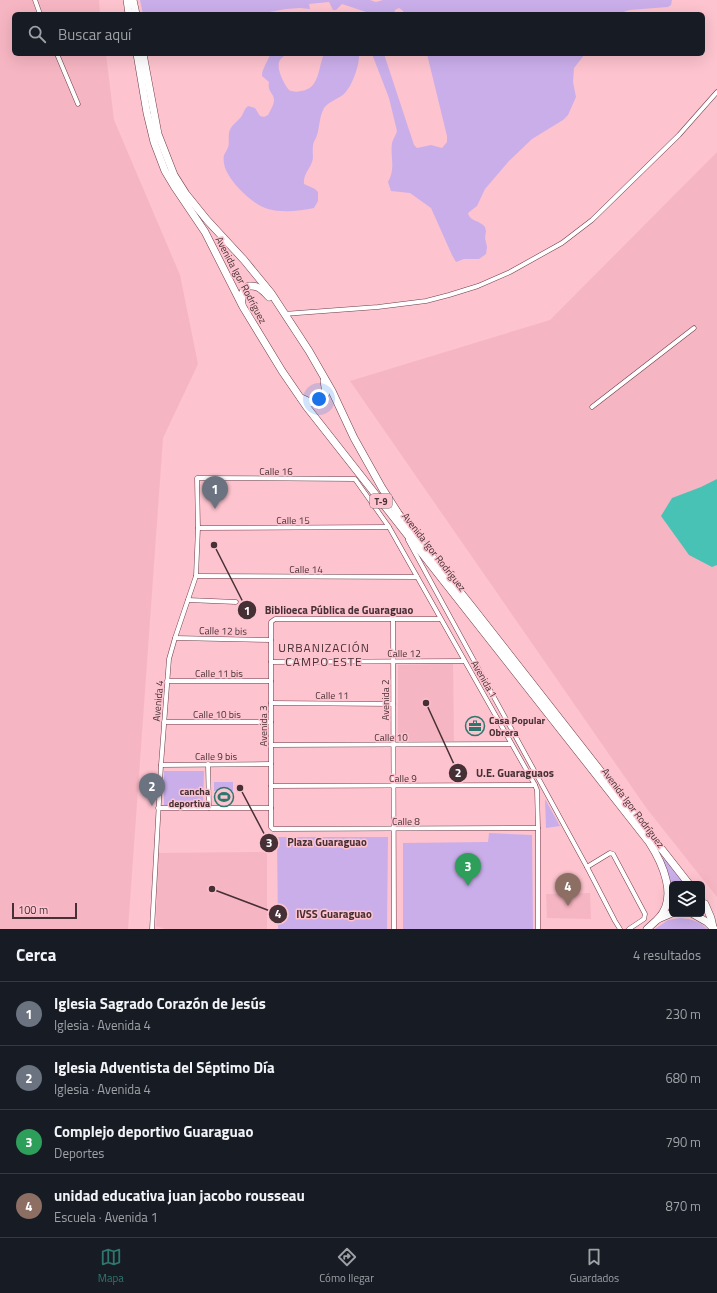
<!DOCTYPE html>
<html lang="es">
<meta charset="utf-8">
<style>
body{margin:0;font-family:"Titillium Web",sans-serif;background:#242831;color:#f1f3f6}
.controls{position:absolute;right:12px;bottom:12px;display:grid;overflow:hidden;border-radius:6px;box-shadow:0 4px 16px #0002}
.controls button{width:36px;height:36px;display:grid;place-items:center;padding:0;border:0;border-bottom:1px solid #363941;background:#171b24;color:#f1f3f6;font:20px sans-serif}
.scale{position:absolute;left:12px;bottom:10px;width:65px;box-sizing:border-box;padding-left:4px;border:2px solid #473035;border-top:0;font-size:11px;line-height:14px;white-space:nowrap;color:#473035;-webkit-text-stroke:3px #fdc3ce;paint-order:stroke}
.you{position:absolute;left:319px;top:399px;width:14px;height:14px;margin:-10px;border:3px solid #fff;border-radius:50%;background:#1a73e8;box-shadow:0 0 0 6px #1a73e833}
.badge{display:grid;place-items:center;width:26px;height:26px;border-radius:50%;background:#2e766e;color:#fff;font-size:13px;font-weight:700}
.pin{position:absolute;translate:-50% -33px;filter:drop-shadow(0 1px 2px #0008)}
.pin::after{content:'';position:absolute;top:21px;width:14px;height:12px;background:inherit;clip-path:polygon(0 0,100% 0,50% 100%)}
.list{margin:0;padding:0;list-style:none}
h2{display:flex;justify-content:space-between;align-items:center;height:52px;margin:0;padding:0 16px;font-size:17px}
h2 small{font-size:13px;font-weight:400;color:#9ea1a6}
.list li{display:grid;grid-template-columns:26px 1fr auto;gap:12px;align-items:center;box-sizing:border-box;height:64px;padding:0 16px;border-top:1px solid #363941}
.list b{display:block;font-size:15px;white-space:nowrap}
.list p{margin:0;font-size:13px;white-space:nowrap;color:#9ea1a6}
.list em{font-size:13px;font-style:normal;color:#9ea1a6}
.icon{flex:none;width:22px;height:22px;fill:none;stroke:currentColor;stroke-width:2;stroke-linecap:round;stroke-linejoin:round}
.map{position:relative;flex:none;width:717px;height:929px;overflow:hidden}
.search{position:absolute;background:#171b24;box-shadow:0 4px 16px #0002;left:12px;right:12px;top:12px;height:44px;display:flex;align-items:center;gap:10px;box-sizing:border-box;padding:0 14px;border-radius:6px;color:#9ea1a6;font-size:15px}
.sheet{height:308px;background:#171b24}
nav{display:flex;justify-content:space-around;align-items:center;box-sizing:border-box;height:56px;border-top:1px solid #363941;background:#171b24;font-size:11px;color:#9ea1a6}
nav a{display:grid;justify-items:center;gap:2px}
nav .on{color:#2e766e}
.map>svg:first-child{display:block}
</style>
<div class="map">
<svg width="717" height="929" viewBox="0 0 717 929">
<rect width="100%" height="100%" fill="#fdc3ce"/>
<g fill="#f6b5c2">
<path d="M0,0H99L100,14H14V54H106L114,120L180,275L198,364L163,438L128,929H0Z"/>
<path d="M717,152V897L647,809L350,381L550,320Z"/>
<path d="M453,664L454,741H398V665Z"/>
<path d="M267,852V929H165L156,926L158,853Z"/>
<path d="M590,893L591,919L547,918L546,894Z"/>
</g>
<g fill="#caaeea">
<path d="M140,0H370L376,2L383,0H672L671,5L668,7L629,10L618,14H405L402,10L399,8L395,10L394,14H372L342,4L336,10H333L329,2L309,4L310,9L300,8L286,9L258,14H143Z"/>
<path d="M270,54H287C284,56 281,58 280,60C275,67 284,84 289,90C293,92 297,92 301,91C320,89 318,67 324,54H359C360,64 352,87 344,94C338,99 328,102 324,108C319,117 320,126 317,135C316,139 313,142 313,146C312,152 314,157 312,162C309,170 303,175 304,184L315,189L318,192V201L314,208C300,211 282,213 268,209C253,205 232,184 226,170C224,166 223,159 224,155C231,144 228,144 229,133C230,126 237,122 241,117C244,113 244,109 248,106L255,108L260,116L264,117L268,115C270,111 274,105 274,100C274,93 267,92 269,82L262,76C262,68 268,62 270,54Z"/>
<path d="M372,54H384L414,145L417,148L431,145L442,148L447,142V136L427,54H585L574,68L573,82L576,97L568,115L563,120L532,139L509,161L485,189L477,206L468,213C470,222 480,220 485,227L486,231L485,238L487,247L486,254L479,259H464L456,262L452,255L431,208L410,193L391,191L388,182C396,168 390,158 392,143C393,139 396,135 397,131L389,98Z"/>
<path d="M164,771H204L203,806L164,805Z"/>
<rect x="214" y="782" width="19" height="9"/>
<path d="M217,793H231V800L217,801Z"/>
<path d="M545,799L560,826L546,828Z"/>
<path d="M489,833L532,835L533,929H403V843L488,842Z"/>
<path d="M277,837H388L387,929H278Z"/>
<path d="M665,857L685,884H672V910L669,909L671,887L662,859Z"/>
<path d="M680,918C691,919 700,921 707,929H655L668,920Z"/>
</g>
<path fill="#49c2b6" d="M717,479V565L712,567L689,555L661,516L672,498L701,487Z"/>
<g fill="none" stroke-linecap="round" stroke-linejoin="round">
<defs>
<g id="street">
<path d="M35,0L40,14"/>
<path d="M57,54L78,104"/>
<path d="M284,314L378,307L426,301L449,295L478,286L510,272L562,243L592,220L679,135L717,92"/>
<path d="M592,407L694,328"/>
<path d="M198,528L389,527"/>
<path d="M408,540L587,867L615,921L620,929"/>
<path d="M196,576L417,577"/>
<path d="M188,600L236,602"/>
<path d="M393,619L394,929"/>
<path d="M440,619H275L271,622V827L273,829L538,828"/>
<path d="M175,638L271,640"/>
<path d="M271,662L464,661"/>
<path d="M167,681H271"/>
<path d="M271,703L393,704"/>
<path d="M164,722H271"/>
<path d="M271,745L511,744"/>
<path d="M208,764L209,808"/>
<path d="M161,765L271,764"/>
<path d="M271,786L535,785"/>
<path d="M158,808H271"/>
<path d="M587,867L610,853L613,854L645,914L644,919L629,929"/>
<path d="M152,929L161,765L169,659L175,638L196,576L198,528L197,478L355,479L389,527L535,785L537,790L538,828V929"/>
</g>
<g id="highway">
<path d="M127,0L129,14"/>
<path d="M133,0L136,14"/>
<path d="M137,54L147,113L154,142L165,171L174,186L205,232L243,307L282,371L306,406L649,842C662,862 679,898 658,919"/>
<path d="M143,54L158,134L174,175L186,194L207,220L244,260L271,293L309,351L332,391L354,438L382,488L398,513L417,538L473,608L689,884"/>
<path d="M242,304C241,296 241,291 249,286C259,285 263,291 269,297"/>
<path d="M301,398L312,403L321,401L326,393L324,381"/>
<path d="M705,904L711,918L713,927"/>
<path d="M693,914L707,922L714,929"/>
<path d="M647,929L658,919L672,913"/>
</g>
</defs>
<use href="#street" stroke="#6d3d48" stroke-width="5"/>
<use href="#highway" stroke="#6d3d48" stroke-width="8"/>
<use href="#street" stroke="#fff" stroke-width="4"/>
<use href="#highway" stroke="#fff" stroke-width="7"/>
</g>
<defs>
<symbol id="office-ring" viewBox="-11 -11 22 22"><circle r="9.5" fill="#fdc3ce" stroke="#2e766e" stroke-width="1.5"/><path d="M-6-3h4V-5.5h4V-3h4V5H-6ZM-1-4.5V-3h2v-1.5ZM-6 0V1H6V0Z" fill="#2e766e"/></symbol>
<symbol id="stadium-ring" viewBox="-11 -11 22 22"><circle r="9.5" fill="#fdc3ce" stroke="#2e766e" stroke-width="1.5"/><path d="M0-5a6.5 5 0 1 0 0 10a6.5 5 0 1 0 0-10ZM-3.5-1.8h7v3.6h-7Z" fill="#2e766e"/></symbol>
</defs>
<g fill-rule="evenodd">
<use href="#office-ring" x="464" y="715" width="22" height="22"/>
<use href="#stadium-ring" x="213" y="786" width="22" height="22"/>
</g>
<g text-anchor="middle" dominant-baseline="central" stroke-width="3" stroke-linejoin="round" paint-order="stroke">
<rect fill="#fdc3ce" stroke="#7e5c63" stroke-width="1" x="370" y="494" width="22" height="14" rx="3"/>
<g font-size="9" font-weight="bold" fill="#473035">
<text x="381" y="501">T-9</text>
</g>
<g font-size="10" fill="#473035" stroke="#fdc3ce">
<text transform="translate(241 280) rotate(62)">Avenida Igor Rodríguez</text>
<text x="276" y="471">Calle 16</text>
<text x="293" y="520">Calle 15</text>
<text transform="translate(434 552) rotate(52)">Avenida Igor Rodríguez</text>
<text x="306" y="569">Calle 14</text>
<text transform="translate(223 631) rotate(1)">Calle 12 bis</text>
<text x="404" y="653">Calle 12</text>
<text x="219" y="673">Calle 11 bis</text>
<text transform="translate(484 679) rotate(60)">Avenida 1</text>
<text x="332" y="695">Calle 11</text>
<text transform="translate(385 700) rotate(-90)">Avenida 2</text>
<text transform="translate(158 701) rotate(-85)">Avenida 4</text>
<text x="217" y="714">Calle 10 bis</text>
<text transform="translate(263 726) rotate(-90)">Avenida 3</text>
<text x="391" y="737">Calle 10</text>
<text x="216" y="756">Calle 9 bis</text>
<text x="403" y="778">Calle 9</text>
<text transform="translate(633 808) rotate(53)">Avenida Igor Rodríguez</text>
<text x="406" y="821">Calle 8</text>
</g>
<g font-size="10" font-weight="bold" fill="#473035" stroke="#fdc3ce" text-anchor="start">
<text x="489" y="720">Casa Popular<tspan x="489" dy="12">Obrera</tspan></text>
<text x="210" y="791" text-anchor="end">cancha<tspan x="210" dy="12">deportiva</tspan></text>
</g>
<g font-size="12" letter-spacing="1" fill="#473035" stroke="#fdc3ce">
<text x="324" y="647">URBANIZACIÓN<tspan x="324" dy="14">CAMPO ESTE</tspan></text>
</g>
</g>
<path fill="none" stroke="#473035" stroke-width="1.5" d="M214 545L247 610M426 703L458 773M240 788L269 843M212 889L278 914"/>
<g fill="#473035" stroke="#fdc3ce" stroke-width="1.5">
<circle cx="214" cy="545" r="4"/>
<circle cx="426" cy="703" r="4"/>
<circle cx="240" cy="788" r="4"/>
<circle cx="212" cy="889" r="4"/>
<circle cx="247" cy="610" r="10"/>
<circle cx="458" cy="773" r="10"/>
<circle cx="269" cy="843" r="10"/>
<circle cx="278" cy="914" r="10"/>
</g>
<g font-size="12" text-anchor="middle" font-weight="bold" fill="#fff">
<text x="247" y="615">1</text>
<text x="458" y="777">2</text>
<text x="269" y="847">3</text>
<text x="278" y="918">4</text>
</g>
<g font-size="11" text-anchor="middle" font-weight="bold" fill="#473035" stroke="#fdc3ce" stroke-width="3" stroke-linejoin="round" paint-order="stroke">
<text x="339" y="614">Biblioeca Pública de Guaraguao</text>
<text x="515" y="777">U.E. Guaraguaos</text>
<text x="327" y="846">Plaza Guaraguao</text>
<text x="334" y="918">IVSS Guaraguao</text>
</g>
</svg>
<div class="controls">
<button><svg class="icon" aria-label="layers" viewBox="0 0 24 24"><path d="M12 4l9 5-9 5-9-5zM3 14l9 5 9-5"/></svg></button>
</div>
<div class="scale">100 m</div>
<div class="you"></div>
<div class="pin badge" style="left:215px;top:509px;background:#6b7280">1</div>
<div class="pin badge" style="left:152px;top:806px;background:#6b7280">2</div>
<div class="pin badge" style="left:468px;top:886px;background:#2e9e5b">3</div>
<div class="pin badge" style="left:568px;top:906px;background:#8d6e63">4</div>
<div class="search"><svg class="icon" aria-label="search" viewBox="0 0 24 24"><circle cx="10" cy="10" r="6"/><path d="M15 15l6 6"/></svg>Buscar aquí</div>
</div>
<section class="sheet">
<h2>Cerca<small>4 resultados</small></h2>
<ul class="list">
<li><span class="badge" style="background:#6b7280">1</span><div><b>Iglesia Sagrado Corazón de Jesús</b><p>Iglesia · Avenida 4</p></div><em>230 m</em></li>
<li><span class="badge" style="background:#6b7280">2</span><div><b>Iglesia Adventista del Séptimo Día</b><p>Iglesia · Avenida 4</p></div><em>680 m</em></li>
<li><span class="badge" style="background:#2e9e5b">3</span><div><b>Complejo deportivo Guaraguao</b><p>Deportes</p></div><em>790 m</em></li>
<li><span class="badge" style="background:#8d6e63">4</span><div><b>unidad educativa juan jacobo rousseau</b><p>Escuela · Avenida 1</p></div><em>870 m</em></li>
</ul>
</section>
<nav>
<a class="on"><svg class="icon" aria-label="map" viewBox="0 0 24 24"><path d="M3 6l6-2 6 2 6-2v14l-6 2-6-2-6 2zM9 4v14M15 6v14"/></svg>Mapa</a>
<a><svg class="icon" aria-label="directions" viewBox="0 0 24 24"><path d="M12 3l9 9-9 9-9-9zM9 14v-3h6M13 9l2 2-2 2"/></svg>Cómo llegar</a>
<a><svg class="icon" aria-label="saved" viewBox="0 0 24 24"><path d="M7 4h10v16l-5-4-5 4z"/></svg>Guardados</a>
</nav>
